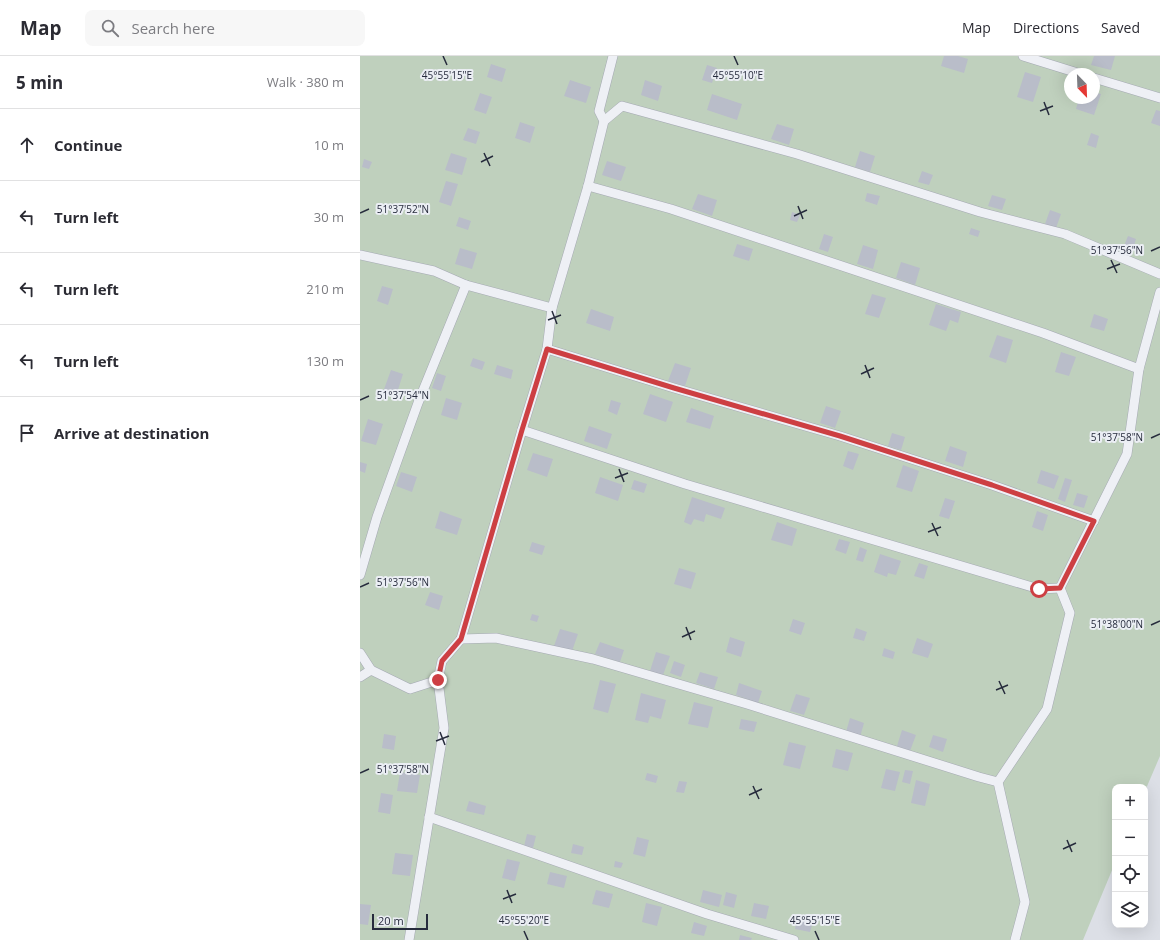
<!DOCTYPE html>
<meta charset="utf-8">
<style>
body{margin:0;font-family:"Open Sans",sans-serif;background:#f7f7f7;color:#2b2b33}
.controls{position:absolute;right:12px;bottom:12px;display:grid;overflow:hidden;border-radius:8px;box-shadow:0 4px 16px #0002}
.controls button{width:36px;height:36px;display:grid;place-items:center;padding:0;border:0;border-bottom:1px solid #e1e1e2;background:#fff;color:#2b2b33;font:20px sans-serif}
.compass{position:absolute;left:704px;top:12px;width:36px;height:36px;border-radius:50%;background:#fff;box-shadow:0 4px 16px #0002;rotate:157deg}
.scale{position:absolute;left:12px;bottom:10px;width:56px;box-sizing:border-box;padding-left:4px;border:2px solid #262b3c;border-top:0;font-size:11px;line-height:14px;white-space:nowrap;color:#262b3c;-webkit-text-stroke:3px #ebeef4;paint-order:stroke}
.stop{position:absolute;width:12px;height:12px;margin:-9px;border:3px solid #cd3f43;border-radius:50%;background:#fff}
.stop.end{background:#cd3f43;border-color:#fff;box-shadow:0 1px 4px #0008}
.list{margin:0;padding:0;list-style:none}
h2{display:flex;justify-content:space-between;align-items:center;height:52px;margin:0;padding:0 16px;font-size:17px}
h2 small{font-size:13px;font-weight:400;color:#7c7c81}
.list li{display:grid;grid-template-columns:26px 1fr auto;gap:12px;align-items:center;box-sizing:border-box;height:72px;padding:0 16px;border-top:1px solid #e1e1e2}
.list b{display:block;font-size:15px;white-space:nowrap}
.list em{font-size:13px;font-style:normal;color:#7c7c81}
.icon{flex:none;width:22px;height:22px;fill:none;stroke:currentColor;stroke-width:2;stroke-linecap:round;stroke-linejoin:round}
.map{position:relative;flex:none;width:800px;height:884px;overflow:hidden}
header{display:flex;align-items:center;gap:24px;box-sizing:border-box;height:56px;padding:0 20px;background:#fff;border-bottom:1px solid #e1e1e2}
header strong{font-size:19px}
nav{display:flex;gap:22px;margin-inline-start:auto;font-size:14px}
.search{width:280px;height:36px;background:#f7f7f7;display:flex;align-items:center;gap:10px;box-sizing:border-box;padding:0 14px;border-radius:8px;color:#7c7c81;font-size:15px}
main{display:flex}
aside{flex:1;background:#fff}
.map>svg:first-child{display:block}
</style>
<header>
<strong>Map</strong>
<div class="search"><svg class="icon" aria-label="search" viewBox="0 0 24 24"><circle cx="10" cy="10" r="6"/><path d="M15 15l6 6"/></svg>Search here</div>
<nav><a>Map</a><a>Directions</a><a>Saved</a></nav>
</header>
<main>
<aside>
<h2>5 min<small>Walk · 380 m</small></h2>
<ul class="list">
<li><svg class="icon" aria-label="ahead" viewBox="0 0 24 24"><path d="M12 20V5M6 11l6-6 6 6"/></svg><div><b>Continue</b></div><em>10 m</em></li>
<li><svg class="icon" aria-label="left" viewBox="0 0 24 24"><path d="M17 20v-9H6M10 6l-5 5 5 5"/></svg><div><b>Turn left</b></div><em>30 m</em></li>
<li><svg class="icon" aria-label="left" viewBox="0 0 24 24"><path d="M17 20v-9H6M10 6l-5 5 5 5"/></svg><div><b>Turn left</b></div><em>210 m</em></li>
<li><svg class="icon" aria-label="left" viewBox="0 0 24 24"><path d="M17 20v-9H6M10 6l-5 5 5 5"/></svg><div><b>Turn left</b></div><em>130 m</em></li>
<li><svg class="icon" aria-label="arrive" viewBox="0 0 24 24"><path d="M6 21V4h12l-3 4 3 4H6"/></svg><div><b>Arrive at destination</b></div></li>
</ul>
</aside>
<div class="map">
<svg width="800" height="884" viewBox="0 0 800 884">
<rect width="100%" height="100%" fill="#dcdfe6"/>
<path fill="#bfd0bd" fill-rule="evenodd" d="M0,0H800V700L785,735V731H755V807L723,884H0ZM710,18H734V42H710Z"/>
<g fill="#b9bdc9">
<path d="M584,0H598L608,3L604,17L581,10Z"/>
<path d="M734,0H755L751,14L731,9Z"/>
<path d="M131,8L146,13L142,26L127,21Z"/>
<path d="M347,9L357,12L352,27L342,24Z"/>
<path d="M665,16L681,21L673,46L657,41Z"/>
<path d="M210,24L231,31L226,47L204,40Z"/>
<path d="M285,24L302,30L298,45L281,39Z"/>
<path d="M734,36L741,38L734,59L716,53L719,42H734Z"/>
<path d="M120,37L132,41L126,58L114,54Z"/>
<path d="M352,38L382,48L377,64L347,54Z"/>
<path d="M796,54L800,55V70L791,67Z"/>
<path d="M160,66L175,71L170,87L155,82Z"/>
<path d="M417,68L434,73L429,89L411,83Z"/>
<path d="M108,72L120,76L116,88L103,84Z"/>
<path d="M731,77L739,80L736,92L727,89Z"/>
<path d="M500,95L515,100L510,116L495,111Z"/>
<path d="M91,97L107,102L102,119L85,114Z"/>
<path d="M4,103L12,106L9,113L2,111Z"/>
<path d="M247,105L266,111L261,125L242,119Z"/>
<path d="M562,115L573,119L569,129L558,126Z"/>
<path d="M86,125L98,128L91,150L79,146Z"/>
<path d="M507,137L520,140L517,149L505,145Z"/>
<path d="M338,138L357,144L352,160L332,153Z"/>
<path d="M632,139L646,143L642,154L628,150Z"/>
<path d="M690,154L701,158L696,172L685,168Z"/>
<path d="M432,156L440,159L437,166L430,164Z"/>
<path d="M99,161L111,165L108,174L96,170Z"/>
<path d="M611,172L620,175L618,181L609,178Z"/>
<path d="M464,178L473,181L468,196L459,193Z"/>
<path d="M768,180L776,183L773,193L764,190Z"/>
<path d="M377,188L393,193L389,205L373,200Z"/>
<path d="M503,189L518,194L513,213L497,208Z"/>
<path d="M100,192L117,197L112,213L95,208Z"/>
<path d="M541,206L560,212L555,229L536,222Z"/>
<path d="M22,230L33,233L28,249L17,245Z"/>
<path d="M512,238L526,242L519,262L505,258Z"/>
<path d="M576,248L601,256L598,267L590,264L586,275L569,269Z"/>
<path d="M231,253L254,261L250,275L226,267Z"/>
<path d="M734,258L748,263L744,275L730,271Z"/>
<path d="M637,279L653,284L646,307L629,301Z"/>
<path d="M701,296L716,301L709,320L695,316Z"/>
<path d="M113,302L125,306L122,314L110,310Z"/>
<path d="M315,307L331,312L325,330L308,325Z"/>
<path d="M137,309L153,314L151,323L134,318Z"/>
<path d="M31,314L43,318L36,340L23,336Z"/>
<path d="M77,317L86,320L81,335L72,332Z"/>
<path d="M290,338L313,346L306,366L283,358Z"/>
<path d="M86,342L102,347L97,364L81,359Z"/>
<path d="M251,344L261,347L257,359L248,355Z"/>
<path d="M466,350L481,355L475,372L460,367Z"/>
<path d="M331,352L354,360L350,373L326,366Z"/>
<path d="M8,363L23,368L16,389L1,385Z"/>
<path d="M229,370L252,378L247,393L224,385Z"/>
<path d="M532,377L545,381L541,394L528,390Z"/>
<path d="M590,390L607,396L603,411L585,405Z"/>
<path d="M488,395L499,398L493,414L483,410Z"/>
<path d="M173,397L193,403L187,421L167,414Z"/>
<path d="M0,406L7,408L5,417L0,415Z"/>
<path d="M543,409L559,415L552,436L536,431Z"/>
<path d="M681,414L699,420L694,433L677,427Z"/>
<path d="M41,416L57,421L52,436L36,430Z"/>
<path d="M240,421L263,429L258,445L235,437Z"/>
<path d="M705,422L712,424L705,446L698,443Z"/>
<path d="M274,424L287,428L284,437L271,433Z"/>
<path d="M717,437L728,440L724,452L713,449Z"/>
<path d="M332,441L365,452L361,463L346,458L344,466L334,463L331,469L324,466Z"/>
<path d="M585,442L595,445L589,463L579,460Z"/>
<path d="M80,455L102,463L97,479L75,472Z"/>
<path d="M677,455L688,459L683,475L672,471Z"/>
<path d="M417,466L437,473L432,490L411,484Z"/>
<path d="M479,483L490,486L486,498L475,494Z"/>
<path d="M172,486L185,490L182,499L169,495Z"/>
<path d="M500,491L507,494L503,506L496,504Z"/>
<path d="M520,498L541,505L536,519L528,517L527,521L514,516Z"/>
<path d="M559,507L568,510L564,523L554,520Z"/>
<path d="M319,512L336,517L331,533L314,528Z"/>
<path d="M70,536L83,540L79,554L65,549Z"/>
<path d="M172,558L179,560L177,566L170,564Z"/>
<path d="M433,563L445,567L441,579L429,575Z"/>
<path d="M496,572L507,576L504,585L493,582Z"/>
<path d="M200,573L218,578L212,595L194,590Z"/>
<path d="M370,581L385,586L381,601L366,596Z"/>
<path d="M557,582L573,588L568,602L552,597Z"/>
<path d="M240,586L264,594L260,606L235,598Z"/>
<path d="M524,592L535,596L533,603L522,600Z"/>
<path d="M296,596L310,600L303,619L290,615Z"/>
<path d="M314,605L325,609L321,621L310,617Z"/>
<path d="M340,616L358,621L354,633L336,627Z"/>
<path d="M240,624L256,628L248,657L233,653Z"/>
<path d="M379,627L402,635L398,647L376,639Z"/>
<path d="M281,637L306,644L301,663L290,660L288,667L275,664Z"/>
<path d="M436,638L450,642L444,659L430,655Z"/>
<path d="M334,646L353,651L348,672L328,668Z"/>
<path d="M490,662L504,667L500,681L486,676Z"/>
<path d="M381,663L397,666L394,676L379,673Z"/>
<path d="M542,674L556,679L550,695L537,690Z"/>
<path d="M24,678L36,680L34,694L22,692Z"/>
<path d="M573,679L587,683L583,696L569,691Z"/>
<path d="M429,686L446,690L440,713L423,709Z"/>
<path d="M476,693L493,697L488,715L472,711Z"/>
<path d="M526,713L540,716L535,735L521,732Z"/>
<path d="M545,714L553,715L550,728L542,726Z"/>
<path d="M40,716L60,719L57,737L37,735Z"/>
<path d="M287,717L298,720L296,727L285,724Z"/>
<path d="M556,724L570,728L565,750L551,747Z"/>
<path d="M319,725L327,726L324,737L316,736Z"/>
<path d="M21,737L33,739L30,758L18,756Z"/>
<path d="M109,745L126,750L124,759L106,755Z"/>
<path d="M167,778L176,780L173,792L164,790Z"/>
<path d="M277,781L289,784L285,801L273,798Z"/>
<path d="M213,788L224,791L222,799L211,797Z"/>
<path d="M35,797L53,799L50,820L32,818Z"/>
<path d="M147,803L160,806L155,825L142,822Z"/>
<path d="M255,805L263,807L261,812L254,811Z"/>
<path d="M190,816L207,820L204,832L187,828Z"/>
<path d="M236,834L253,838L249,852L232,848Z"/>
<path d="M343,834L362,839L359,851L340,846Z"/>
<path d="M366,836L377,839L374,852L363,849Z"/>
<path d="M286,847L302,851L297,870L282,866Z"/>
<path d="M394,847L409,850L406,863L391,860Z"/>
<path d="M0,848L11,849L8,869L0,868Z"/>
<path d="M437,862L453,866L450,876L435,873Z"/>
<path d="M334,866L347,870L344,880L331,877Z"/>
<path d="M380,879L392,882L391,884H379Z"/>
</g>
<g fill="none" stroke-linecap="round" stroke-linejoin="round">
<defs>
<g id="service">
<path d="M663,0L721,18"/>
<path d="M734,22L800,42"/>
<path d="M244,65L239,55L253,0"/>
<path d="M228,130L311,153L683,277L779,313"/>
<path d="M0,199L74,215L106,229L192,252"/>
<path d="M187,293L314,332L480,380L632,429L734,465"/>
<path d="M162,374L325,428L679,533L700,532"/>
<path d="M0,519L17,461L58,347L106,229"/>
<path d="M101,583L136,582L233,603L387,648L619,721L638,726"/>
<path d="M0,597L11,614"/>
<path d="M0,621L11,614L50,633L78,624"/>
<path d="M69,761L347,858L434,884"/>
<path d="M49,884L84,672L78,624L82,605L101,583L162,374L187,293L192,252L228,130L244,65L262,50L437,98L620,156L705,178L800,218"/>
<path d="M655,884L665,846L638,726L687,653L710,557L700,532L767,398L779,313L800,236"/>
</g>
</defs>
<use href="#service" stroke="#a5a9b3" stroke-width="10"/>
<use href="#service" stroke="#eef0f5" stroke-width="9"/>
</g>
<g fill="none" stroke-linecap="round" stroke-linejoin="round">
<path stroke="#cd3f43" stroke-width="5" d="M78,624L82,605L101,583L162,374L187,293L314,332L480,380L632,429L734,465L700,532L679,533"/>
</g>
<path fill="none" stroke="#262b3c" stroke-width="1.5" d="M83,0L87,9M374,0L378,9M684,46L689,59M680,55L693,50M124,97L130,110M121,106L133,100M438,150L443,163M0,157L9,153M434,160L447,154M791,195L800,191M751,204L757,217M747,213L760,208M192,255L197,268M188,264L201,259M505,309L510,322M501,318L514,312M0,344L9,340M791,382L800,378M259,413L264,426M255,422L268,417M572,467L578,480M568,476L581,471M0,531L9,527M791,569L800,565M326,571L331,584M322,581L335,575M639,625L645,638M636,634L648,629M80,676L85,689M76,685L89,680M0,717L9,713M393,730L399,743M389,739L402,733M707,784L712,796M703,793L716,787M147,834L152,847M143,843L156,838M164,875L168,884M455,875L459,884"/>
<g font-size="10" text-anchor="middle" fill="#262b3c" stroke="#ebeef4" stroke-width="4" stroke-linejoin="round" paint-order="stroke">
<text x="87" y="23">45°55'15"E</text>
<text x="378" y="23">45°55'10"E</text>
<text x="43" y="157">51°37'52"N</text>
<text x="757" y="198">51°37'56"N</text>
<text x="43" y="343">51°37'54"N</text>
<text x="757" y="385">51°37'58"N</text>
<text x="43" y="530">51°37'56"N</text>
<text x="757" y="572">51°38'00"N</text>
<text x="43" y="717">51°37'58"N</text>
<text x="164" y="868">45°55'20"E</text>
<text x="455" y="868">45°55'15"E</text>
</g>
</svg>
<div class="controls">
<button>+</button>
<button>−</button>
<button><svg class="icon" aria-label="locate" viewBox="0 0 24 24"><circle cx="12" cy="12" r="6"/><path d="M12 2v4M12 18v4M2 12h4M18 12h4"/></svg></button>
<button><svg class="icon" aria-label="layers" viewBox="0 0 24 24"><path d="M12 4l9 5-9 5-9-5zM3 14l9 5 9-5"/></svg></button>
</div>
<svg class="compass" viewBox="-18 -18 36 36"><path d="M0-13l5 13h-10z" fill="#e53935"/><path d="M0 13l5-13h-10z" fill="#7c7c81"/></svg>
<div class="scale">20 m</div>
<div class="stop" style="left:679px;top:533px"></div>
<div class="stop end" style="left:78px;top:624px"></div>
</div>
</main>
